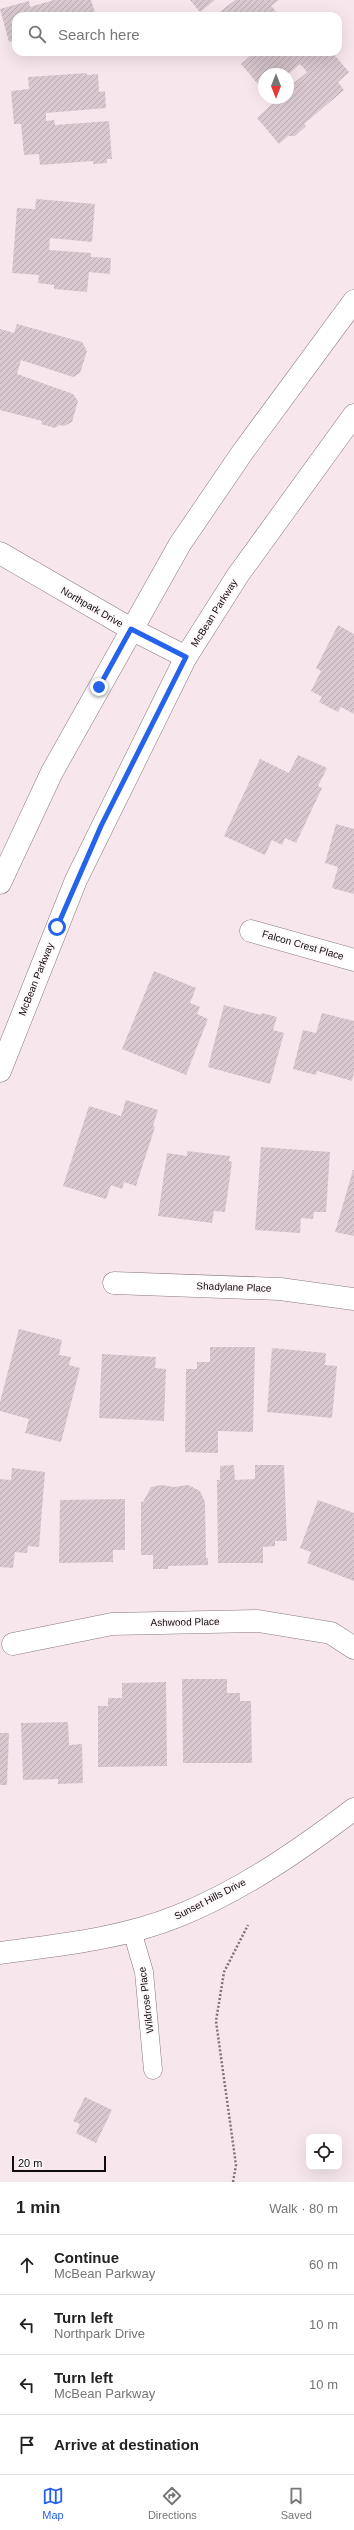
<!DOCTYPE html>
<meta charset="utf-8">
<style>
body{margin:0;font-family:Arial,sans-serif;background:#f6f6f6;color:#222}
.controls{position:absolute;right:12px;bottom:12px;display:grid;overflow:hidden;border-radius:8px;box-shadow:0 4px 16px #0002}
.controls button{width:36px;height:36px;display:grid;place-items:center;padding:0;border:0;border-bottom:1px solid #e0e0e0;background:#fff;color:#222;font:20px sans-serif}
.compass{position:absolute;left:258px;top:68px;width:36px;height:36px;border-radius:50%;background:#fff;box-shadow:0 4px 16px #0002;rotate:180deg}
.scale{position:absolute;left:12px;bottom:10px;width:94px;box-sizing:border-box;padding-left:4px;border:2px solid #110c0e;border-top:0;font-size:11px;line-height:14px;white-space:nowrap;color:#110c0e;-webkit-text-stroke:3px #fef7fa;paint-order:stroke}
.stop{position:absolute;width:12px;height:12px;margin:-9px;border:3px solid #2563eb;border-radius:50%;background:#fff}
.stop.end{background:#2563eb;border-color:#fff;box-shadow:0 1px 4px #0008}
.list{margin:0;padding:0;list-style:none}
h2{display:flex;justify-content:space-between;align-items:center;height:52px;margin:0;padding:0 16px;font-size:17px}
h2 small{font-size:13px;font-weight:400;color:#767676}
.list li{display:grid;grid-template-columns:26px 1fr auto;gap:12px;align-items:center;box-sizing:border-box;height:60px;padding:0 16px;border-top:1px solid #e0e0e0}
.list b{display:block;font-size:15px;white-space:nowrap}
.list p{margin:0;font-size:13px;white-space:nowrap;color:#767676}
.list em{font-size:13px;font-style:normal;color:#767676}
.icon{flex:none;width:22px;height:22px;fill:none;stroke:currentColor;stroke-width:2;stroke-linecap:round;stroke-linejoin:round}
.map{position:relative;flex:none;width:354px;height:2182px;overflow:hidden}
.search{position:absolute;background:#fff;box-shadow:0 4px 16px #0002;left:12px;right:12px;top:12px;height:44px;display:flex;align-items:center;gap:10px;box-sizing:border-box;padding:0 14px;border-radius:12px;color:#767676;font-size:15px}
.sheet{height:292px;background:#fff}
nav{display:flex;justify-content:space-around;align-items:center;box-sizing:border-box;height:56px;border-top:1px solid #e0e0e0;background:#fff;font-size:11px;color:#767676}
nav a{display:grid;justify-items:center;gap:2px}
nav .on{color:#2563eb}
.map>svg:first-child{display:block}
</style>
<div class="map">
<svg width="354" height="2182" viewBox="0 0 354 2182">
<defs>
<pattern id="building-hatch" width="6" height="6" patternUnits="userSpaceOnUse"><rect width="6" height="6" fill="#d9c8cf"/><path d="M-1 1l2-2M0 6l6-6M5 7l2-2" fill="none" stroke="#b9abb1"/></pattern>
</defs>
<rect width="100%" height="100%" fill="#f8e6ed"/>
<g fill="url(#building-hatch)">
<path d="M54,0H91L96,16H16V40L9,42L0,9L29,1L30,7Z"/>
<path d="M190,0H215L200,12Z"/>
<path d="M235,0H279L271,6L278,14L276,16H215Z"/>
<path d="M255,52H332L349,72L338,82L344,90L304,124L306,126L295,136H288L279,144L257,118L278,98H288V88L307,72L300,64L288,74H264V91L241,64Z"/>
<path d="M87,73V75L98,74L99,92L105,91L106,108L46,113V121L54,120L55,125L109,121L112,159H107V163L93,164V161L40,165L39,154L24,155L21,124H14L11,91L29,89L28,77Z"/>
<path d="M36,199L95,204L92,242L50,238L49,250L91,253V257L111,258L110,274L89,272L87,292L54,289V285L38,283L39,275L12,273L17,208L35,209Z"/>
<path d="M17,324L82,342L87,351L80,373L73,377L21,360L17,374L73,394L78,401L72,422L64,426L59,425L55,428L41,424L42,421L0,410V329L14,333Z"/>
<path d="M338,625L354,634V714L341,707L338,712L319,702L322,697L311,691L321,671L316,668Z"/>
<path d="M298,755L327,768L318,786L322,788L296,843L285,838L282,845L272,840L265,855L224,836L260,759L289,773Z"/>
<path d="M336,824L354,829V894L332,888L338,867L325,863Z"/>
<path d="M154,971L196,988L190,1003L200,1007L197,1014L208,1019L186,1075L122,1049Z"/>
<path d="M224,1005L261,1015L262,1013L277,1017L273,1030L284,1033L270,1084L208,1067Z"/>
<path d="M322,1013L354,1021V1072L352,1081L317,1071L316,1075L293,1069L303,1030L316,1033Z"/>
<path d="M126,1100L158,1110L153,1126L155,1127L136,1186L124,1182L122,1189L111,1185L106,1199L63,1186L89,1106L121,1116Z"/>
<path d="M261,1147L330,1152L326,1212H314L313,1219L301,1218L300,1233L255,1230Z"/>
<path d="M187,1151L230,1156L229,1161L232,1162L225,1212L214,1211L212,1223L158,1216L167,1153L187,1156Z"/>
<path d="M353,1170H354V1236L335,1232Z"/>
<path d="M19,1329L62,1340L59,1355L71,1357L69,1365L80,1368L61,1442L25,1433L29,1419L0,1411V1402Z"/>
<path d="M210,1347H255L253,1432L218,1431V1453L185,1452L186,1369H197V1362H210Z"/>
<path d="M272,1348L326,1353L325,1365L337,1366L332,1418L267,1412Z"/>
<path d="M102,1354L156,1357L155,1368L166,1369L164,1421L99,1418Z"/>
<path d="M234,1465L235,1480L255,1479V1465H284L287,1541H275V1546L263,1547V1563H218L217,1480H220V1466Z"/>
<path d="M12,1468L45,1472L39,1547L28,1546L27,1553L15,1552L13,1568L0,1567V1479L11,1480Z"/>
<path d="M161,1485L174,1487L188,1485L200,1491L205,1502L206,1558H208V1565L168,1566V1569H153V1555H141V1502H143L151,1487Z"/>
<path d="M125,1499V1550H113V1562L59,1563L60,1500Z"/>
<path d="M318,1500L354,1513V1581L307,1563L311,1552L300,1548Z"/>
<path d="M182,1679H227V1693H240V1701H251L252,1763H183Z"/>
<path d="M166,1682L167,1766L98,1767V1706H108V1698H122V1683Z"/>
<path d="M68,1722L69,1745L82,1744L83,1783L58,1784V1779L23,1780L21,1723Z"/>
<path d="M0,1733H9L7,1785H0Z"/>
<path d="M85,2097L112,2110L96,2143L76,2133L80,2124L73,2121Z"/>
</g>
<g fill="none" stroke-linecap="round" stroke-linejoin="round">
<defs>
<path id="lane" d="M132,1931L144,1972L153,2070"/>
<g id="street">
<path d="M0,553L131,629L186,657"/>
<path d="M251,931L354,960"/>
<path d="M114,1283L280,1289L354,1299"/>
<path d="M13,1644L112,1624L258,1621L331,1633L354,1648"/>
<path d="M0,1953C60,1945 121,1939 178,1916C241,1891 300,1850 354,1809"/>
</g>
<g id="secondary">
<path d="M0,883L52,772L180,544L242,453L354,301"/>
<path d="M0,1071L76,880L186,657L238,575L354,415"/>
</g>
</defs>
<use href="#lane" stroke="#88787f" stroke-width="19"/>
<use href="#street" stroke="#88787f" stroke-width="23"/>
<use href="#secondary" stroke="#88787f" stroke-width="23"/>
<path stroke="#7e7377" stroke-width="2.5" stroke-dasharray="2 2" stroke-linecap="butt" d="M233,2182L236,2165L216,2021L224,1972L248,1925"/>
<use href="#lane" stroke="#fff" stroke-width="18"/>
<use href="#street" stroke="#fff" stroke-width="22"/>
<use href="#secondary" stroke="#fff" stroke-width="22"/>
</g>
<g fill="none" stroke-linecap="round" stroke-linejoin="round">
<path stroke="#2563eb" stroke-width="5" d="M57,927L101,826L186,657L131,629L99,687"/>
</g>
<g text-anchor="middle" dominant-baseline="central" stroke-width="3.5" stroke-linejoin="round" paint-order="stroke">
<g font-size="10" fill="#110c0e" stroke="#fef7fa">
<text transform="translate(92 607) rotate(30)">Northpark Drive</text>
<text transform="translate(214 613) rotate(-58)">McBean Parkway</text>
<text transform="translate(303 945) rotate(16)">Falcon Crest Place</text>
<text transform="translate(36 979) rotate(-68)">McBean Parkway</text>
<text transform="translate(234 1287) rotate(2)">Shadylane Place</text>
<text transform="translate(185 1622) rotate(-1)">Ashwood Place</text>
<text transform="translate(210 1899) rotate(-27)">Sunset Hills Drive</text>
<text transform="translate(146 2000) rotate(-97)">Wildrose Place</text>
</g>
</g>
</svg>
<div class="controls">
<button><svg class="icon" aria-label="locate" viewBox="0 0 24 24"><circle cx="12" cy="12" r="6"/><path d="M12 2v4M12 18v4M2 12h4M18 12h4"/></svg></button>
</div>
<svg class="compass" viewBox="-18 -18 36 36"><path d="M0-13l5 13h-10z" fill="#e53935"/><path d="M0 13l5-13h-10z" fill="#767676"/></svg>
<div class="scale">20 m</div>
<div class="stop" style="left:57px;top:927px"></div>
<div class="stop end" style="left:99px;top:687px"></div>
<div class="search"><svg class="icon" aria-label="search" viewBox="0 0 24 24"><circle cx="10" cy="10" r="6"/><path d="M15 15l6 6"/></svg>Search here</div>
</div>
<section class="sheet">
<h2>1 min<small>Walk · 80 m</small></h2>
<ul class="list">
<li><svg class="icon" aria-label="ahead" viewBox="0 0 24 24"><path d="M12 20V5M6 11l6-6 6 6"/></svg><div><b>Continue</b><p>McBean Parkway</p></div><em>60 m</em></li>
<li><svg class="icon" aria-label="left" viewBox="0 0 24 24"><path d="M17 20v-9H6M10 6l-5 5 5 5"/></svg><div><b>Turn left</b><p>Northpark Drive</p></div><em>10 m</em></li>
<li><svg class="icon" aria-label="left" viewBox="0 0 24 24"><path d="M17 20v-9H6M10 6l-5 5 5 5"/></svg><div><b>Turn left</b><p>McBean Parkway</p></div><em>10 m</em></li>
<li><svg class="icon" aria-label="arrive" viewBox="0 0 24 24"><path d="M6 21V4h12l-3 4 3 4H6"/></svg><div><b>Arrive at destination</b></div></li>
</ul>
</section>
<nav>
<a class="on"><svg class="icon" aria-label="map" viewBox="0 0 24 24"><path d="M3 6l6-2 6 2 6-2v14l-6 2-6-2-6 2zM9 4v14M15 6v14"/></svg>Map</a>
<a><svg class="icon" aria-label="directions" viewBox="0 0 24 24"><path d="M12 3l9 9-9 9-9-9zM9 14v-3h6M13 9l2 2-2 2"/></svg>Directions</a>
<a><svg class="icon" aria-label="saved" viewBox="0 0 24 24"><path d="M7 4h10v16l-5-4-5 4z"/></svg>Saved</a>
</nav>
